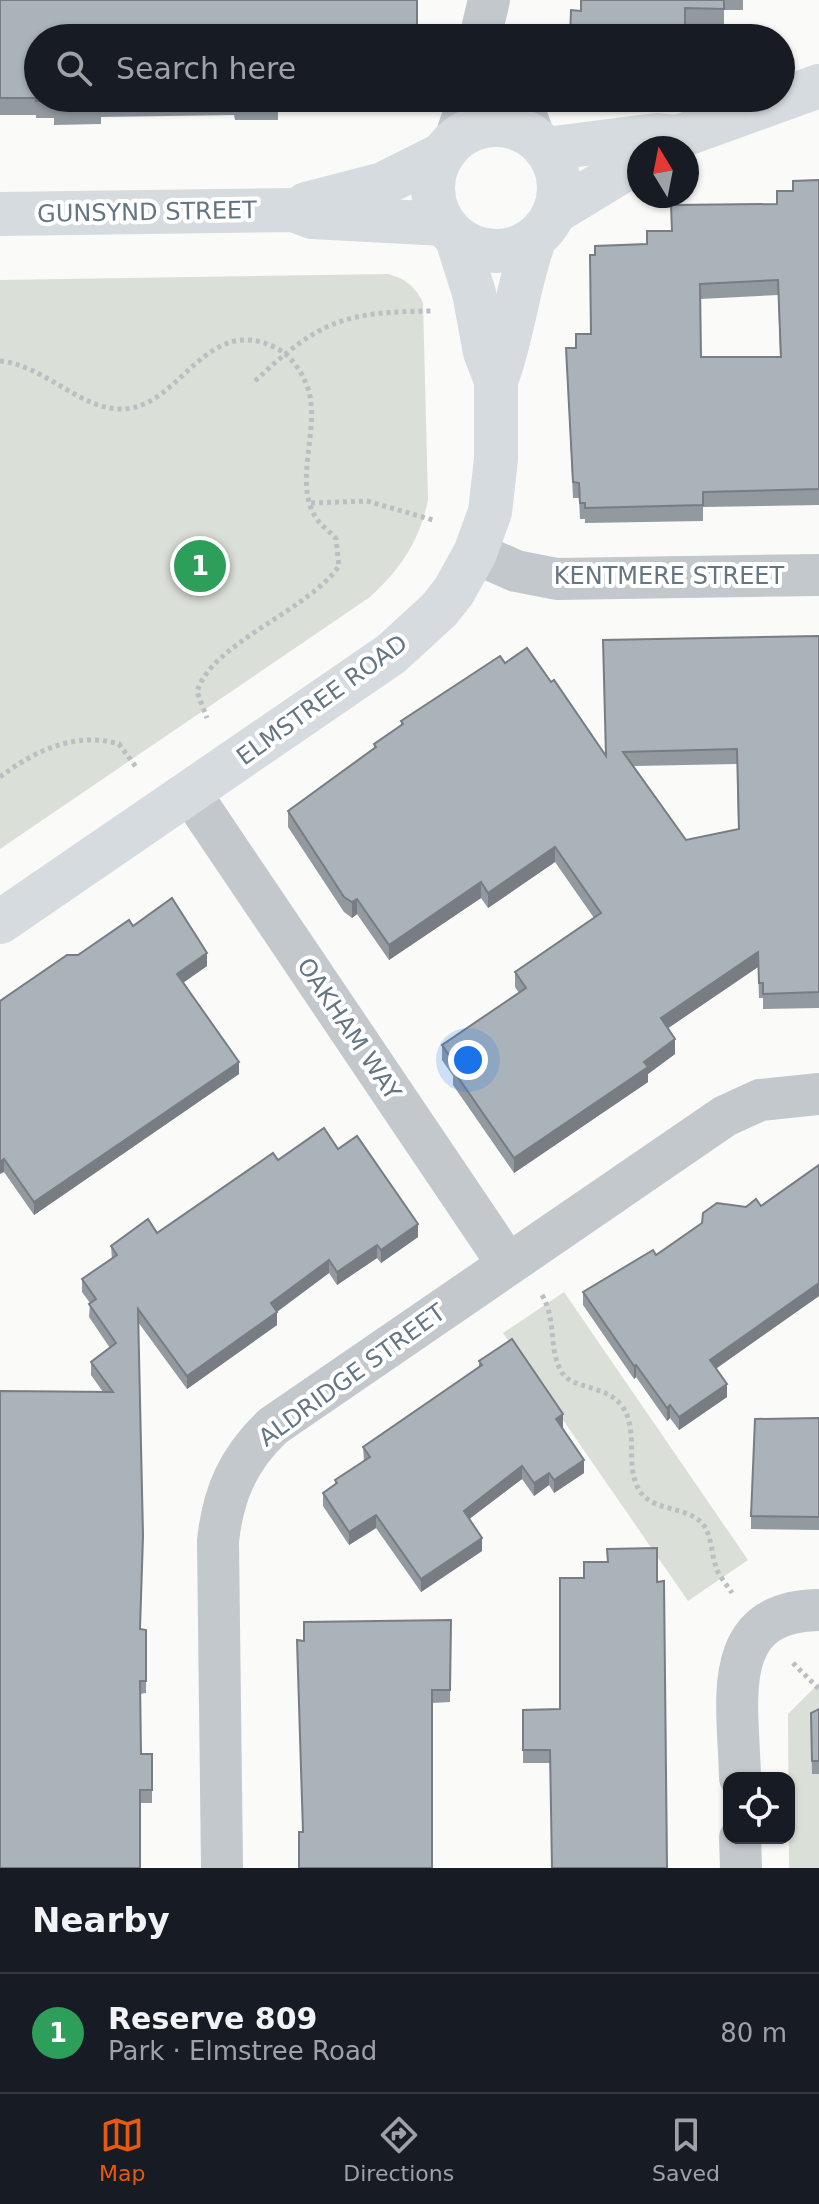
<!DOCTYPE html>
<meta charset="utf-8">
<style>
body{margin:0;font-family:"DejaVu Sans",sans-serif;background:#242831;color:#f1f3f6}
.controls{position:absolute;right:24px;bottom:24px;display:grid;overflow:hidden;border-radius:16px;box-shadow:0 2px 6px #0004}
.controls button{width:72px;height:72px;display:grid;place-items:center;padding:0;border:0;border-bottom:2px solid #363941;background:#171b24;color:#f1f3f6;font:40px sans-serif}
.compass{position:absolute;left:627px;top:136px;width:72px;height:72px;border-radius:50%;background:#171b24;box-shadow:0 2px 6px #0004;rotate:350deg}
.you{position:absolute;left:468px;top:1060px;width:28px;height:28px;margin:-20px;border:6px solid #fff;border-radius:50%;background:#1a73e8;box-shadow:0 0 0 12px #1a73e833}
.badge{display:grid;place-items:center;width:52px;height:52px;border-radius:50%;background:#ea580c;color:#fff;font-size:26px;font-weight:700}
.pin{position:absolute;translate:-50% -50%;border:4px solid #fff;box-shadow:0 2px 8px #0006}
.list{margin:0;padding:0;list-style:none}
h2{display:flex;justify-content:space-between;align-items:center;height:104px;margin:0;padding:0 32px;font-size:34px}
h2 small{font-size:26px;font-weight:400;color:#9ea1a6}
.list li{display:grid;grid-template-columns:52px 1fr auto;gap:24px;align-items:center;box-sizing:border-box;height:120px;padding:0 32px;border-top:2px solid #363941}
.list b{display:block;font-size:30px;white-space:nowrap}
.list p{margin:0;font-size:26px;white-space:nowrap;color:#9ea1a6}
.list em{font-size:26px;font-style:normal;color:#9ea1a6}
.icon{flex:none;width:44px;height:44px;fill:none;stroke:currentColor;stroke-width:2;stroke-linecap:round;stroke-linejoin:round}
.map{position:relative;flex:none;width:819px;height:1868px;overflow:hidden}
.search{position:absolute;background:#171b24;box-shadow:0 2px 6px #0004;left:24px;right:24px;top:24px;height:88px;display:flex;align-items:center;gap:20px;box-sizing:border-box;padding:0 28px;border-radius:44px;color:#9ea1a6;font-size:30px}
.sheet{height:224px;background:#171b24}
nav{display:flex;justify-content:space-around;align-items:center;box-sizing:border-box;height:112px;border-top:2px solid #363941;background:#171b24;font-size:22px;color:#9ea1a6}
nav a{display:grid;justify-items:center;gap:4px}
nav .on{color:#ea580c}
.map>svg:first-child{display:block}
</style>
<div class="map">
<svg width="819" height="1868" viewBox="0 0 819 1868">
<rect width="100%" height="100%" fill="#fafaf8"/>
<g fill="#dadfd7">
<path d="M388,274C406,279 415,286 423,303L428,500C419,542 401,568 370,597L0,849V280Z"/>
<path d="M564,1292L748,1560L688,1601L503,1333Z"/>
<path d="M819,1683V1868H789L788,1714Z"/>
</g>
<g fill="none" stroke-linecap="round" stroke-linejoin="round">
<g stroke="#bbbfc2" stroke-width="5" stroke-dasharray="4 4" stroke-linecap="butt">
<path d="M0,361C44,365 82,411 123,409C181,407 206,312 276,348C294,357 306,378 310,396C318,435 292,488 319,522C324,528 331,532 336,539L339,566C308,611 211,643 197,692L207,718"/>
<path d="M255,381C320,320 344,312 432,311"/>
<path d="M311,503L367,501L433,520"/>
<path d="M0,777C34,751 76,731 119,744L136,767"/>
<path d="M542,1295C557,1321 548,1347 561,1371C571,1390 606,1384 622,1406C639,1430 625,1463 638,1488C650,1512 683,1505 701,1522C712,1533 711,1553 716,1567C719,1576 727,1585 732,1593"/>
<path d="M793,1663L819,1689"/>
</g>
<g stroke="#c3c8cc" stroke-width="42">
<path d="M480,38L489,0"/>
<path d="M520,98L534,137"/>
<path d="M455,140L469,98"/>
<path d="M475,553L516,571L557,579L819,575"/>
<path d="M191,794L507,1263"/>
<path d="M740,1778C739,1706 716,1611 819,1610"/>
<path d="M740,1838L741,1868"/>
<path d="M222,1868L218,1541C223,1494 238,1459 273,1426L725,1116L760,1100L819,1094"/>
</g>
<g stroke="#d6dbdf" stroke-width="44">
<circle cx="496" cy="188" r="63"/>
<path d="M666,148L678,137L819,86"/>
<path d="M546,149L656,135L678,137"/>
<path d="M306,204L383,184L443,154"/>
<path d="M555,212L639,161"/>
<path d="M0,214L294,210L312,217L444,224"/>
<path d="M496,381C514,334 517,285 535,238"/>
<path d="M0,922L391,654L439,610L454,591L475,553L490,512L496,459V381L485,352L474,293L457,239"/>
</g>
</g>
<g fill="#929a9f" fill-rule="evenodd">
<path d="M0,0L38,98H351L290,99V104H278V120H235L234,115L101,117V124L54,125V118H36V115H0Z"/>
<path d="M581,0H743V10H724V26H685L581,11Z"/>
<path d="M819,180V505L703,507V521L585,523V519H580L579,498H573L566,348H576L590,334L595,255L647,244V231H671L777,204L793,191ZM778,295L780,357H701L700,299Z"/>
<path d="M819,636V1008L763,1009V998H759L758,967L668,1028L675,1054L648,1074V1082L514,1173L453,1085V1076L442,1060V1045L519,993L515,987V972L594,918L555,862L488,908L481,898L389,960L357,914L352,918L344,912L288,827V811L374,748V744L401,725V721L505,663L551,682L606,755ZM737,764L738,830L686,840L634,766Z"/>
<path d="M133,926L207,966L184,982L239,1074L34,1215L4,1172L0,1001L78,955Z"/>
<path d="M338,1149L418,1237L381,1263L377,1258L337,1285L329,1273L277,1312V1325L187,1389L138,1322L140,1629L146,1681V1693L140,1694L141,1754L152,1790V1803H140L103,1392L91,1375V1362L110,1348L89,1317L90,1303L82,1292V1279L112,1259L111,1246L157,1233L278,1160Z"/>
<path d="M761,1206L819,1296L716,1368L727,1397L679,1430L670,1418L667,1421L636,1377L634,1379L583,1305V1292L746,1207Z"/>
<path d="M479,1361L563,1427L562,1428L584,1473L554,1493L549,1485L534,1496L522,1479L469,1519L482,1551L421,1592L376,1528L349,1545L323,1506V1493L335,1484V1480L364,1461L363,1447L479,1367Z"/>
<path d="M819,1418V1530L751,1529V1516Z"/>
<path d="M657,1548L550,1763H523V1710L560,1709L584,1578L608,1562Z"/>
<path d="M451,1620L450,1702L432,1703L304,1641Z"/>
<path d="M819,1709V1774H812L811,1713Z"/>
</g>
<g fill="#777d82">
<path d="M555,847V862L488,908V893Z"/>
<path d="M481,882V898L389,960V945Z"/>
<path d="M357,899V914L352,918V902Z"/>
<path d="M758,952V967L661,1033V1018Z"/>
<path d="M207,953V966L177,987V974Z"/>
<path d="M675,1039V1054L648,1074V1082L514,1173V1158Z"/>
<path d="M239,1062V1074L34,1215V1202Z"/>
<path d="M4,1159V1172L0,1174V1162Z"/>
<path d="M418,1224V1237L381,1263V1250Z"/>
<path d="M377,1245V1258L337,1285V1272Z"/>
<path d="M329,1260V1273L271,1316V1303Z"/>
<path d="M819,1283V1296L710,1373V1360Z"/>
<path d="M277,1312V1325L187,1389V1376Z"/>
<path d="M636,1365V1377L634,1379V1366Z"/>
<path d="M727,1384V1397L679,1430V1417Z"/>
<path d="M670,1405V1418L667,1421V1408Z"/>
<path d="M563,1414V1427L556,1432V1419Z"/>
<path d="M584,1460V1473L554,1493V1480Z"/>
<path d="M522,1466V1479L464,1523V1511Z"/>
<path d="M549,1473V1485L534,1496V1483Z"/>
<path d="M376,1515V1528L349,1545V1532Z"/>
<path d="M482,1538V1551L421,1592V1579Z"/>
</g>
<g fill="#aab3b9" stroke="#777d82" stroke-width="2" fill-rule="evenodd">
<path d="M0,0H417V38H38V98H192L101,99V106L54,108V101H36V98H0Z"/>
<path d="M581,0H724V9L685,8V38H570L571,10L581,11Z"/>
<path d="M234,98H278V102L235,103Z"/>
<path d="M819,180V489L703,492V505L585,508V503H580L579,483L573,482L566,348H576V334H591L590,255H595V246L647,244V231H672L671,205L777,204V191H793V181ZM778,280L781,357H701L700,284Z"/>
<path d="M819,636V992L763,994V983H759L758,952L661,1018L675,1039L644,1062L648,1067L514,1158L453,1070L457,1067L442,1045L526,988L515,972L601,913L555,847L488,893L481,882L389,945L357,899L352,902L344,897L288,811L376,747L374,744L403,724L401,721L500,656L505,663L527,648L551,682L554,680L606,756L603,640ZM737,749L739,829L686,840L623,752Z"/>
<path d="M172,898L207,953L177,974L239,1062L34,1202L4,1159L0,1162V1001L67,955H78L129,920L133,926Z"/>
<path d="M324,1128L338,1149L357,1136L418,1224L381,1250L377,1245L337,1272L329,1260L271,1303L277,1312L187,1376L138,1309L143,1536L140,1629L146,1630V1681H140L141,1754H152V1790H140V1868H0V1391L113,1392L91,1362L116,1343L89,1304L96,1299L82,1279L117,1255L111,1246L148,1219L157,1233L273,1153L278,1160Z"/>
<path d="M819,1165V1283L710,1360L727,1384L679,1417L670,1405L667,1408L636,1365L634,1366L583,1292L653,1250L656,1255L702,1223L703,1213L717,1203L746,1207L756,1199L761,1206Z"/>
<path d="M512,1339L563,1414L556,1419L584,1460L554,1480L549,1473L534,1483L522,1466L464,1511L482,1538L421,1579L376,1515L349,1532L323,1493L337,1483L335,1480L370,1457L363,1447L482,1365L479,1361Z"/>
<path d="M819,1418V1517L751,1516L755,1419Z"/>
<path d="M657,1548V1582L664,1581L667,1868H552L550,1750H523V1710L560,1709V1578H584V1562H608L607,1549Z"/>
<path d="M451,1620L450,1690H432V1868H299V1832H303L297,1640L304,1641V1622Z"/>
<path d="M819,1709V1761H812L811,1713Z"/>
</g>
<g text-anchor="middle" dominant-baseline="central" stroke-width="8" stroke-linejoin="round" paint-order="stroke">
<g font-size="24" fill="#657683" stroke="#fff">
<text transform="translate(147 212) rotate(-1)">GUNSYND STREET</text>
<text x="669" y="576">KENTMERE STREET</text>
<text transform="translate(322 700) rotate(-36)">ELMSTREE ROAD</text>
<text transform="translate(349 1029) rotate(56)">OAKHAM WAY</text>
<text transform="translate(352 1375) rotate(-36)">ALDRIDGE STREET</text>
</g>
</g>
</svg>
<div class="controls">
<button><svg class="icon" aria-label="locate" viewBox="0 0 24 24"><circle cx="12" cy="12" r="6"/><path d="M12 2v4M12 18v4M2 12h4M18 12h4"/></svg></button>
</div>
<svg class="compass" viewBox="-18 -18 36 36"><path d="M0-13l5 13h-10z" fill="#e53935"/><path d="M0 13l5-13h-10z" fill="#9ea1a6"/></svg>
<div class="you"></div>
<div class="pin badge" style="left:200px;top:566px;background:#2e9e5b">1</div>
<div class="search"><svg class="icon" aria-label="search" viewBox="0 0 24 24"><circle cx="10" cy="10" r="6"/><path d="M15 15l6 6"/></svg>Search here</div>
</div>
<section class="sheet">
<h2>Nearby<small></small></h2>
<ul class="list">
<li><span class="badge" style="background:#2e9e5b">1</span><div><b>Reserve 809</b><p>Park · Elmstree Road</p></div><em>80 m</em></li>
</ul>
</section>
<nav>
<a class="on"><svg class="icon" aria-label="map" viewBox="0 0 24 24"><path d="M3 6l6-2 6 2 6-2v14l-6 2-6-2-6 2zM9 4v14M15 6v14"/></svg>Map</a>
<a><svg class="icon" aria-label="directions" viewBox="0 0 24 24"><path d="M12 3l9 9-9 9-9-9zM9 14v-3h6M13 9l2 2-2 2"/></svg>Directions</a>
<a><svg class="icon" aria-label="saved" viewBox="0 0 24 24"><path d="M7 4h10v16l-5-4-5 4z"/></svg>Saved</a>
</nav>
